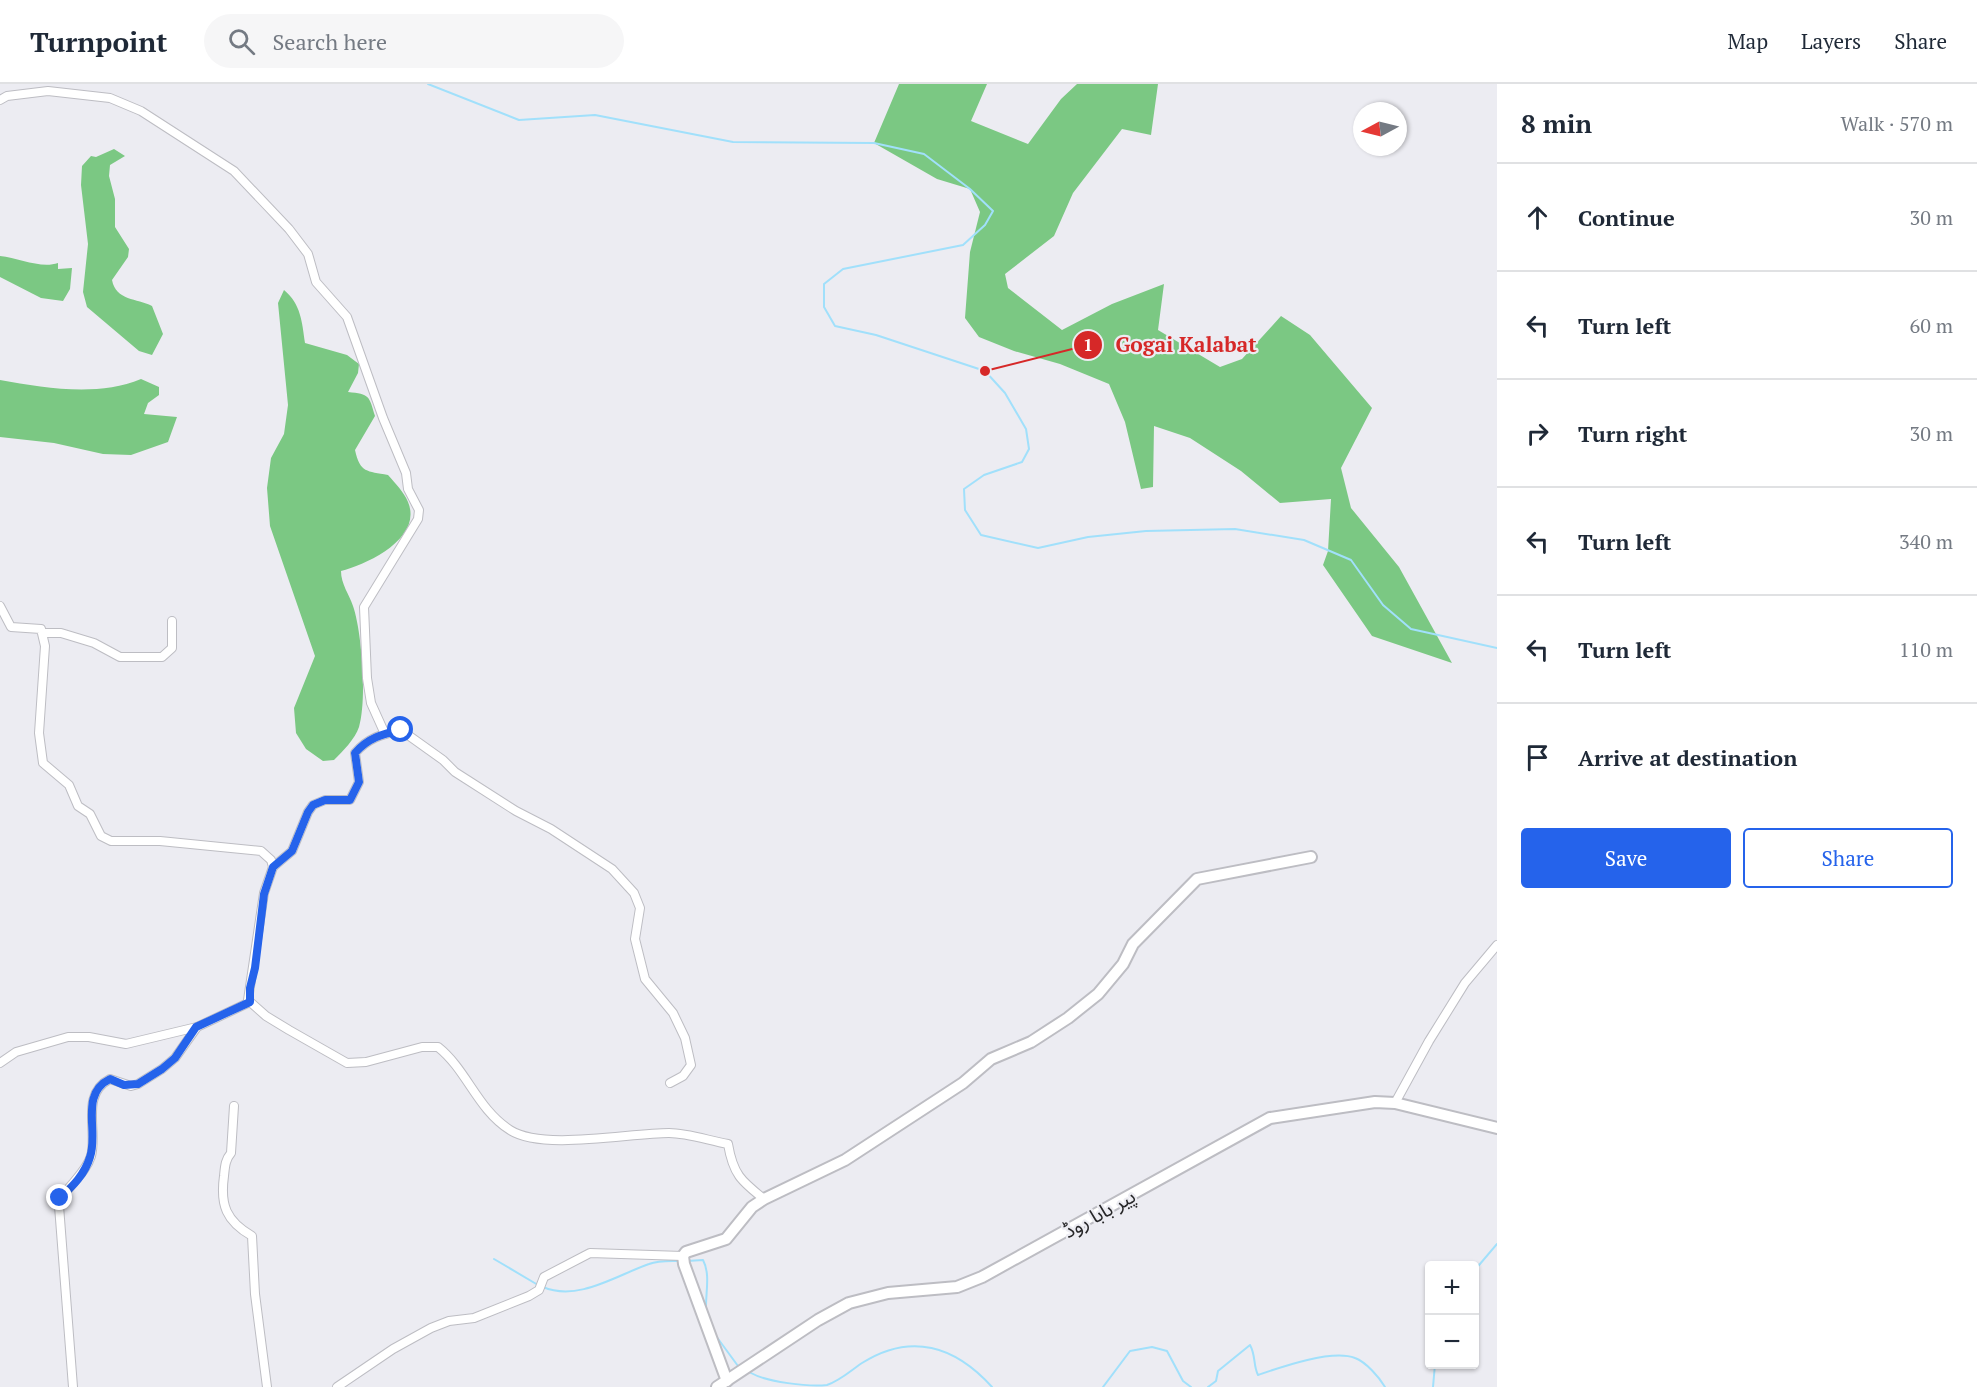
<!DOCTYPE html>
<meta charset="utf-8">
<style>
body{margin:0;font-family:"PT Serif","Noto Sans Arabic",serif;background:#f6f6f7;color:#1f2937}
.controls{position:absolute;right:18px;bottom:18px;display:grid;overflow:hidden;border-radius:6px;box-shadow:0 2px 4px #0004}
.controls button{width:54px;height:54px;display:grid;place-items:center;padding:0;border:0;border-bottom:2px solid #e0e1e3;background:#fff;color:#1f2937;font:30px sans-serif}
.compass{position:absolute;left:1353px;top:18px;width:54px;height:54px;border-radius:50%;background:#fff;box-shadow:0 2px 4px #0004;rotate:263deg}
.stop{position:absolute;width:18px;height:18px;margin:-14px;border:4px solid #2563eb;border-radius:50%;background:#fff}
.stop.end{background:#2563eb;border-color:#fff;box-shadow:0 2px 6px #0008}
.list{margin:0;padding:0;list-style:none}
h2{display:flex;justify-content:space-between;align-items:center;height:78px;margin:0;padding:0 24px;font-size:26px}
h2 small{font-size:20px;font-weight:400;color:#747a83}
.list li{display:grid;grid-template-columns:39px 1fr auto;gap:18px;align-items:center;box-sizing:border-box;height:108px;padding:0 24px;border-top:2px solid #e0e1e3}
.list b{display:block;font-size:22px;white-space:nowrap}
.list em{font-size:20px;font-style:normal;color:#747a83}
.actions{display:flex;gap:12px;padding:18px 24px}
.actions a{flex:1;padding:14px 0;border:2px solid #2563eb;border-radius:6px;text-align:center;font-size:21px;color:#2563eb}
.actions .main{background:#2563eb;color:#fff}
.icon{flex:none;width:33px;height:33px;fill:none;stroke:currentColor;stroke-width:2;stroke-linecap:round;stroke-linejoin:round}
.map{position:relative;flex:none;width:1497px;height:1303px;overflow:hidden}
header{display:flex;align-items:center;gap:36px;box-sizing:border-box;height:84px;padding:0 30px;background:#fff;border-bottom:2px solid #e0e1e3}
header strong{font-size:28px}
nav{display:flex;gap:33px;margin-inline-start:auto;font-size:21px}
.search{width:420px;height:54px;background:#f6f6f7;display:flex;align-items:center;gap:15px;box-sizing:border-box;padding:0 21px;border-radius:33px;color:#747a83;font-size:22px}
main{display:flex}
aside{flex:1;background:#fff}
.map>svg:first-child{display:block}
</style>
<header>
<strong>Turnpoint</strong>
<div class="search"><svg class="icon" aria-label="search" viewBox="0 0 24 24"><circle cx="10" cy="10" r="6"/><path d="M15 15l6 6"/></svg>Search here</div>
<nav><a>Map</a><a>Layers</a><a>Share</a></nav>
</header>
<main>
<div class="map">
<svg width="1497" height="1303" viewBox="0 0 1497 1303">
<rect width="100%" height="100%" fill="#ececf2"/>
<g fill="#7bc883">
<path d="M899,0H987L971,37L1028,60L1061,15L1077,0H1158L1151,51L1122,45L1073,109L1054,152L1005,190L1008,204L1062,246L1112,220L1164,200L1158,246L1220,283L1242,275L1281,232L1310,251L1372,324L1341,384L1351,424L1399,483L1452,579L1372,552L1323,481L1328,467L1331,415L1280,419L1241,387L1190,354L1154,342L1153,403L1141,405L1125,338L1109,300L1060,280L1014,267L979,253L965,234L970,168L980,128L970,105L937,95L874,59Z"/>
<path d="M114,65L125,72L110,81L109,92L115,115V143L129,165L128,173L112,196C116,217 137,214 152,222L163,250L152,271L139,267L87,223L83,208L88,160L81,101L82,82L91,72L96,73Z"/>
<path d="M0,172C19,174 41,185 58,179V185L72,184L70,205L63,217L41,214L0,193Z"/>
<path d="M284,206C301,220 302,238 305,259L347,271L359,280L358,289L348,308C370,310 369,312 375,332L355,366C360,389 367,387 388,391C395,399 404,408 408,418C423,454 368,480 341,487C341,500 349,510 353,522C362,548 367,616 359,643C355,655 343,667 334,676L323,677L306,665L296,649L294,624L315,572L270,442L267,404L271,374L284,350L288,321L278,219Z"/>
<path d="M141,295L159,303V311L148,319L144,330L177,333L168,358L131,371L103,370L54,359L0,353V296C46,304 97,313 141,295Z"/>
</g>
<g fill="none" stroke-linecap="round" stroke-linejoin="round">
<g stroke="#a1e0fb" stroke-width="2">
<path d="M428,0L519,36L595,31L733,58L874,59L924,70L970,105L993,127L985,141L963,161L843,185L824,200V223L835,242L876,251L985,287L1005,309L1026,345L1029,365L1022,378L984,391L964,405L965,426L981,451L1038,464L1088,453L1146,447L1235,445L1304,456L1351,476L1383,521L1411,545L1497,564"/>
<path d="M494,1175L538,1201"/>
<path d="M687,1177L703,1176C711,1191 705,1211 706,1228"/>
<path d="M1474,1187L1497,1160"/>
<path d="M543,1203C578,1218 617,1191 649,1180C659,1176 671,1177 681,1177"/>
<path d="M716,1252L738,1282"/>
<path d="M751,1289C767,1298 808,1303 827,1301C841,1296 850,1287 862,1279C911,1248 955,1262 992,1303"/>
<path d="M1103,1303L1130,1267L1152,1263L1167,1267L1183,1297L1191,1303"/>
<path d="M1208,1303L1216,1297L1218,1287L1250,1261C1256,1272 1253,1281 1258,1291C1281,1283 1332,1265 1355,1274C1366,1278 1379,1293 1385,1303"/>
<path d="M1433,1303L1435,1280"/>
</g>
<defs>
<g id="street">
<path d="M0,16L7,12L48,7L110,14L141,27L234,87L289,145L308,170L316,198L347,233L383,334L406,389L408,405L419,426L418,435L364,523L367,594L371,619L385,650"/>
<path d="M0,522L11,543L41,545L45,562L39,649L43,679L69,701L78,722L90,730L101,752L111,757H160L261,767L271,776L273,783L264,809L248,916L266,932L289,946L347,979L366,978L422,963H438C467,986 477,1025 510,1046C543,1067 629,1049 669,1049C688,1049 710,1057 728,1060C733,1090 741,1097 764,1115"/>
<path d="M43,549H61L94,559L120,573H162L172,564V537"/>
<path d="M273,783L292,767L308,728L313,721L325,716H350L359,698L355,669C368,654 382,650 401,646L443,676L455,688L516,727L551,745L612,785L634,809L640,824L635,855L645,895L673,929L685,954L691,981L683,992L670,999"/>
<path d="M0,979L16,968L68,953H89L126,960L197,943"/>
<path d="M1395,1019L1429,957L1465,899L1497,861"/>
<path d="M234,1022L231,1069C225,1076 225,1083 224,1092C220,1121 226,1137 252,1152L255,1210L267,1303"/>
<path d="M73,1303L59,1122C62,1105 85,1092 91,1072C98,1047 80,1010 110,995L131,1002L138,1000L162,985L175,974L197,943L250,918"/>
<path d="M337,1303L393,1265L431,1244L449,1237L474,1234L529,1212L539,1206L544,1193L590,1169L683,1172"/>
</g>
<g id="secondary">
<path d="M727,1297L684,1180L683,1172L686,1168L726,1155L752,1123L764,1115L845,1076L963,999L991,975L1031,958L1068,934L1098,910L1123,880L1133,860L1197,795L1311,773"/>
<path d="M717,1303L818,1236L849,1219L888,1209L957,1203L982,1193L1270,1034L1375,1018L1395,1019L1497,1044"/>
</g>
</defs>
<use href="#street" stroke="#bdbdc3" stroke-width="10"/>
<use href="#secondary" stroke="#bdbdc3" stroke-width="14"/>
<use href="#street" stroke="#fff" stroke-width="8"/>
<use href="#secondary" stroke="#fff" stroke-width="10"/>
</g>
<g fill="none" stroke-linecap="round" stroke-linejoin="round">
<path stroke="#2563eb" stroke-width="8" d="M60,1114C73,1102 85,1090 90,1073C99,1048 79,1010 110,995L124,1001L138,1000L162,985L175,974L196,943L250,918V904L255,884L264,810L273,783L292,767L308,728L313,721L325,716H350L359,698L355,669C368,654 382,650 401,646"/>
</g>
<g text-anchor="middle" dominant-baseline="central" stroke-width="4.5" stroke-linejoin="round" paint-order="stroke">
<g font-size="20" fill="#272729" stroke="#ececf2">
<text transform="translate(1099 1129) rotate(-29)">پیر بابا روڈ</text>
</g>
</g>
<path fill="none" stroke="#d62828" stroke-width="2" d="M985 287L1088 261"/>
<g fill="#d62828" stroke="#ececf2" stroke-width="2">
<circle cx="985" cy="287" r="6"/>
<circle cx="1088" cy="261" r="15"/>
</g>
<g font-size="18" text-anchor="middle" font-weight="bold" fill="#fff">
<text x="1088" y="267">1</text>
</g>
<g font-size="21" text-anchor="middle" font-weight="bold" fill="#d62828" stroke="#ececf2" stroke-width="4.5" stroke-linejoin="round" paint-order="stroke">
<text x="1186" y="268">Gogai Kalabat</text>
</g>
</svg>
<div class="controls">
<button>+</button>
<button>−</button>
</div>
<svg class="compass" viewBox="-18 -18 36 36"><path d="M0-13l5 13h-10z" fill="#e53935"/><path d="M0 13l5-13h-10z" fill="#747a83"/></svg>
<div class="stop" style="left:401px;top:646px"></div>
<div class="stop end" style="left:60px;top:1114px"></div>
</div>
<aside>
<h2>8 min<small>Walk · 570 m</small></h2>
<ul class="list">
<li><svg class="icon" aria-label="ahead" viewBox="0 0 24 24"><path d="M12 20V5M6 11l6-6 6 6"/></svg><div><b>Continue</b></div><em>30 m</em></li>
<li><svg class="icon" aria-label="left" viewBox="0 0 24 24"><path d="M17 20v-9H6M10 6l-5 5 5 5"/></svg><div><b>Turn left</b></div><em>60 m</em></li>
<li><svg class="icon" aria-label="right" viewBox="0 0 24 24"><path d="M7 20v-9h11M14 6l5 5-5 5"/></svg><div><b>Turn right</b></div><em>30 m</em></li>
<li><svg class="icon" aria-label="left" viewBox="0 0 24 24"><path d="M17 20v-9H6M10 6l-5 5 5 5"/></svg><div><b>Turn left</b></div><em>340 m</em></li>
<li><svg class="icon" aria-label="left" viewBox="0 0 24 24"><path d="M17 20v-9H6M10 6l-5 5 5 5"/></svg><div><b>Turn left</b></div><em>110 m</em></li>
<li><svg class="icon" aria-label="arrive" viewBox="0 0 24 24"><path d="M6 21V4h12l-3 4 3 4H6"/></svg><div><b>Arrive at destination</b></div></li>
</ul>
<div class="actions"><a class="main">Save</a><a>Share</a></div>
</aside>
</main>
